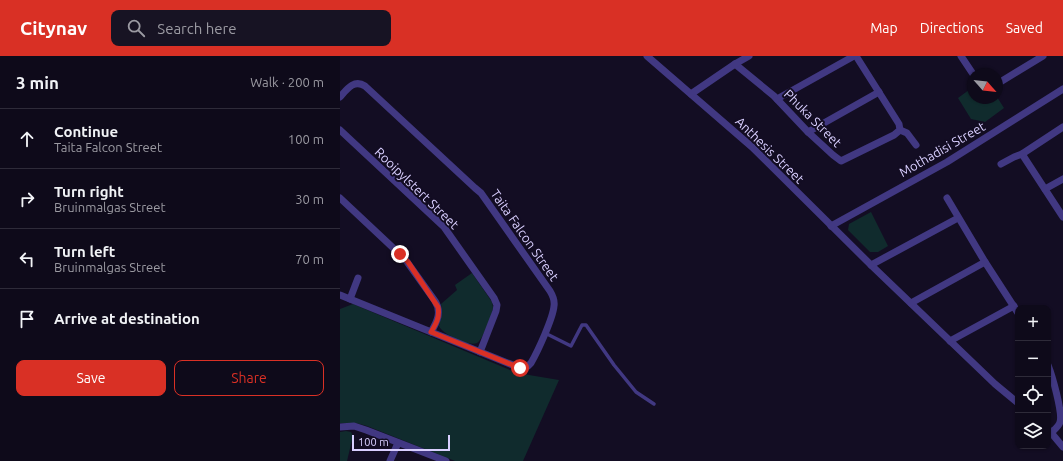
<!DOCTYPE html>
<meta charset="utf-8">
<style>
body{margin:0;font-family:Ubuntu,sans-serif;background:#171323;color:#f1f3f6}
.controls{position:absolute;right:12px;bottom:12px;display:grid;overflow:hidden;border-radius:8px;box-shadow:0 1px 3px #0004}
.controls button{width:36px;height:36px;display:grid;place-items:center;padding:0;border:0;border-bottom:1px solid #2e2b39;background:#0e0a1a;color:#f1f3f6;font:20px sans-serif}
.compass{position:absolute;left:627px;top:12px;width:36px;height:36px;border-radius:50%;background:#0e0a1a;box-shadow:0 1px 3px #0004;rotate:117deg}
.scale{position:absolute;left:12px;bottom:10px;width:98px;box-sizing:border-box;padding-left:4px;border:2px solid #d9cfff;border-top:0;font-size:11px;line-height:14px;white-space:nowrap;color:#d9cfff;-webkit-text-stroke:3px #130d23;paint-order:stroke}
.stop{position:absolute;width:12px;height:12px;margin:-9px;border:3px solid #d93025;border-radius:50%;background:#fff}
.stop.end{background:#d93025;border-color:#fff;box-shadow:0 1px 4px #0008}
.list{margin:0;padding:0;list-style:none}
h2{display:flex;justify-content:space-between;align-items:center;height:52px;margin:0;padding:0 16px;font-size:17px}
h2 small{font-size:13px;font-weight:400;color:#9b9aa2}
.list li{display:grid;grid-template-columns:26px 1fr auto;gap:12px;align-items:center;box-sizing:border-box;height:60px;padding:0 16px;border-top:1px solid #2e2b39}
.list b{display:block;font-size:15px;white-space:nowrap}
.list p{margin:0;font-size:13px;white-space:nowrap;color:#9b9aa2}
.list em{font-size:13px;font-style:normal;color:#9b9aa2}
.actions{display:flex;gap:8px;padding:12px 16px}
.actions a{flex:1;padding:9px 0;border:1px solid #d93025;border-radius:8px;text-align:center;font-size:14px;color:#d93025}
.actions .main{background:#d93025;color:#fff}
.icon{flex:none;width:22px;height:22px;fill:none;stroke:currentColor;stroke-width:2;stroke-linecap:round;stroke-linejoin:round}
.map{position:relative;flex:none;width:723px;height:405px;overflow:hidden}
header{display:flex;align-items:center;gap:24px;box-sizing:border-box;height:56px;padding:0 20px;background:#d93025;color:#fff}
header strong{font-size:19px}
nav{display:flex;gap:22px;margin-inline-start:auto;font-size:14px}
.search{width:280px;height:36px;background:#171323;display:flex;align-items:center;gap:10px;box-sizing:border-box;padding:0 14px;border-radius:8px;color:#9b9aa2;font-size:15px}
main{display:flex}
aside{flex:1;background:#0e0a1a}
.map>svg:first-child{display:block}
</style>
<header>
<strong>Citynav</strong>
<div class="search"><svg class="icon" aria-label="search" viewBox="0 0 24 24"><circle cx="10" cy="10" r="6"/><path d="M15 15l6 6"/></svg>Search here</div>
<nav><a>Map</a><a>Directions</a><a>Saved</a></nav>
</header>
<main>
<aside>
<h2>3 min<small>Walk · 200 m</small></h2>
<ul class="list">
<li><svg class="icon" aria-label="ahead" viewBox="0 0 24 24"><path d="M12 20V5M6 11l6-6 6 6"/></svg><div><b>Continue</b><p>Taita Falcon Street</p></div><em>100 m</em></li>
<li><svg class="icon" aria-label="right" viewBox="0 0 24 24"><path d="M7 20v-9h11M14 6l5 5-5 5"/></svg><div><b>Turn right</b><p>Bruinmalgas Street</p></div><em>30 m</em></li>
<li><svg class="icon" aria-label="left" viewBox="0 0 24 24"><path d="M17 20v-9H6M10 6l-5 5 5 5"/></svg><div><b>Turn left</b><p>Bruinmalgas Street</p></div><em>70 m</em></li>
<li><svg class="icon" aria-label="arrive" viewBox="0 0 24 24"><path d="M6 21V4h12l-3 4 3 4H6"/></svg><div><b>Arrive at destination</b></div></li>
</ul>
<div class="actions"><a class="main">Save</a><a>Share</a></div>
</aside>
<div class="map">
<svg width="723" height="405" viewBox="0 0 723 405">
<rect width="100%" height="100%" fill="#130d23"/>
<g fill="#102b2d">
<path d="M633,31V42H657V41L664,52L645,66L631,63L618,42Z"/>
<path d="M531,156L548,190L538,196H530L508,174L509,168Z"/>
<path d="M132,217L152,246L153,251C153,257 142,285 137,287C129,291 102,278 99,270L102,257L101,248L117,234L115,229Z"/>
<path d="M13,248L177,317L219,324L183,405H115L27,370L16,367H0V253Z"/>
<path d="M6,375L11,376L13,380L7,405H0V376Z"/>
</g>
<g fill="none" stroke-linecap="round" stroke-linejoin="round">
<path stroke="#413882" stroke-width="3.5" d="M205,277L231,290L242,269H246L274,309L296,336L314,348"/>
<g stroke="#413882" stroke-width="7">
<path d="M307,0L412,91L531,209L655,328L678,347"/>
<path d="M621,0L633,18"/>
<path d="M395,8L434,40L468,76L493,99L501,105L554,79L560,74L559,68L516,0"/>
<path d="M657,28L703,0"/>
<path d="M351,38L395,8L409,0"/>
<path d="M0,41C7,33 14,23 25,30L135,132L141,137L210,235C213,240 215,244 214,250C213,262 198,295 191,307L188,310L180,312L0,239"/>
<path d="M437,43L514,0"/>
<path d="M0,74L104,171L154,242L157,249L156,255L140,296"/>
<path d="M560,74L567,77L576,89"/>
<path d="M468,76L539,36"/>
<path d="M682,98L723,161"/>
<path d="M661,108L674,101L682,98L723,71"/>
<path d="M705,133L723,123"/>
<path d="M0,142L65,203L95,245C102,256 97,266 91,276"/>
<path d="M607,142L645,206L678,257"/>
<path d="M491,170L607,106L723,33"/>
<path d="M531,209L618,162"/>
<path d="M10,243L18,222"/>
<path d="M571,247L645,206"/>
<path d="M610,285L674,250"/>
<path d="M708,309C712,319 723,357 720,366C719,370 715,373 712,376"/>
<path d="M0,371L14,370L26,374L106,405"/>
<path d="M708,373L723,391"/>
<path d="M50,405L58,387"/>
</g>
</g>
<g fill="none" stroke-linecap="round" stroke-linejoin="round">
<path stroke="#d93025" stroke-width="5" d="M60,198L68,206L98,251C100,261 96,268 91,276L180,312"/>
</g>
<g text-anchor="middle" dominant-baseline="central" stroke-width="4" stroke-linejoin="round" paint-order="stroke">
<g font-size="13" fill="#d9cfff" stroke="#130d23">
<text transform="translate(473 62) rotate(45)">Phuka Street</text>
<text transform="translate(602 93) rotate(-30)">Mothadisi Street</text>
<text transform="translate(430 94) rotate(44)">Anthesis Street</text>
<text transform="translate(77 132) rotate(44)">Rooipylstert Street</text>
<text transform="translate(185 179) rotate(55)">Taita Falcon Street</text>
</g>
</g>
</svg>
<div class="controls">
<button>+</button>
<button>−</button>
<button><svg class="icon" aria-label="locate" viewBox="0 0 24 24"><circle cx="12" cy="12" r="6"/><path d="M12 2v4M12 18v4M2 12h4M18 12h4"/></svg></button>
<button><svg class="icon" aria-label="layers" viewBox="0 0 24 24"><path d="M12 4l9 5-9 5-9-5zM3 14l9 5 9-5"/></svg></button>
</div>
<svg class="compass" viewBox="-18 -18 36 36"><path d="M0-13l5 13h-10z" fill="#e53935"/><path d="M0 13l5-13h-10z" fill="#9b9aa2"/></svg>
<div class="scale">100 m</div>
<div class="stop" style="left:180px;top:312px"></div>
<div class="stop end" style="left:60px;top:198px"></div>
</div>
</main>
